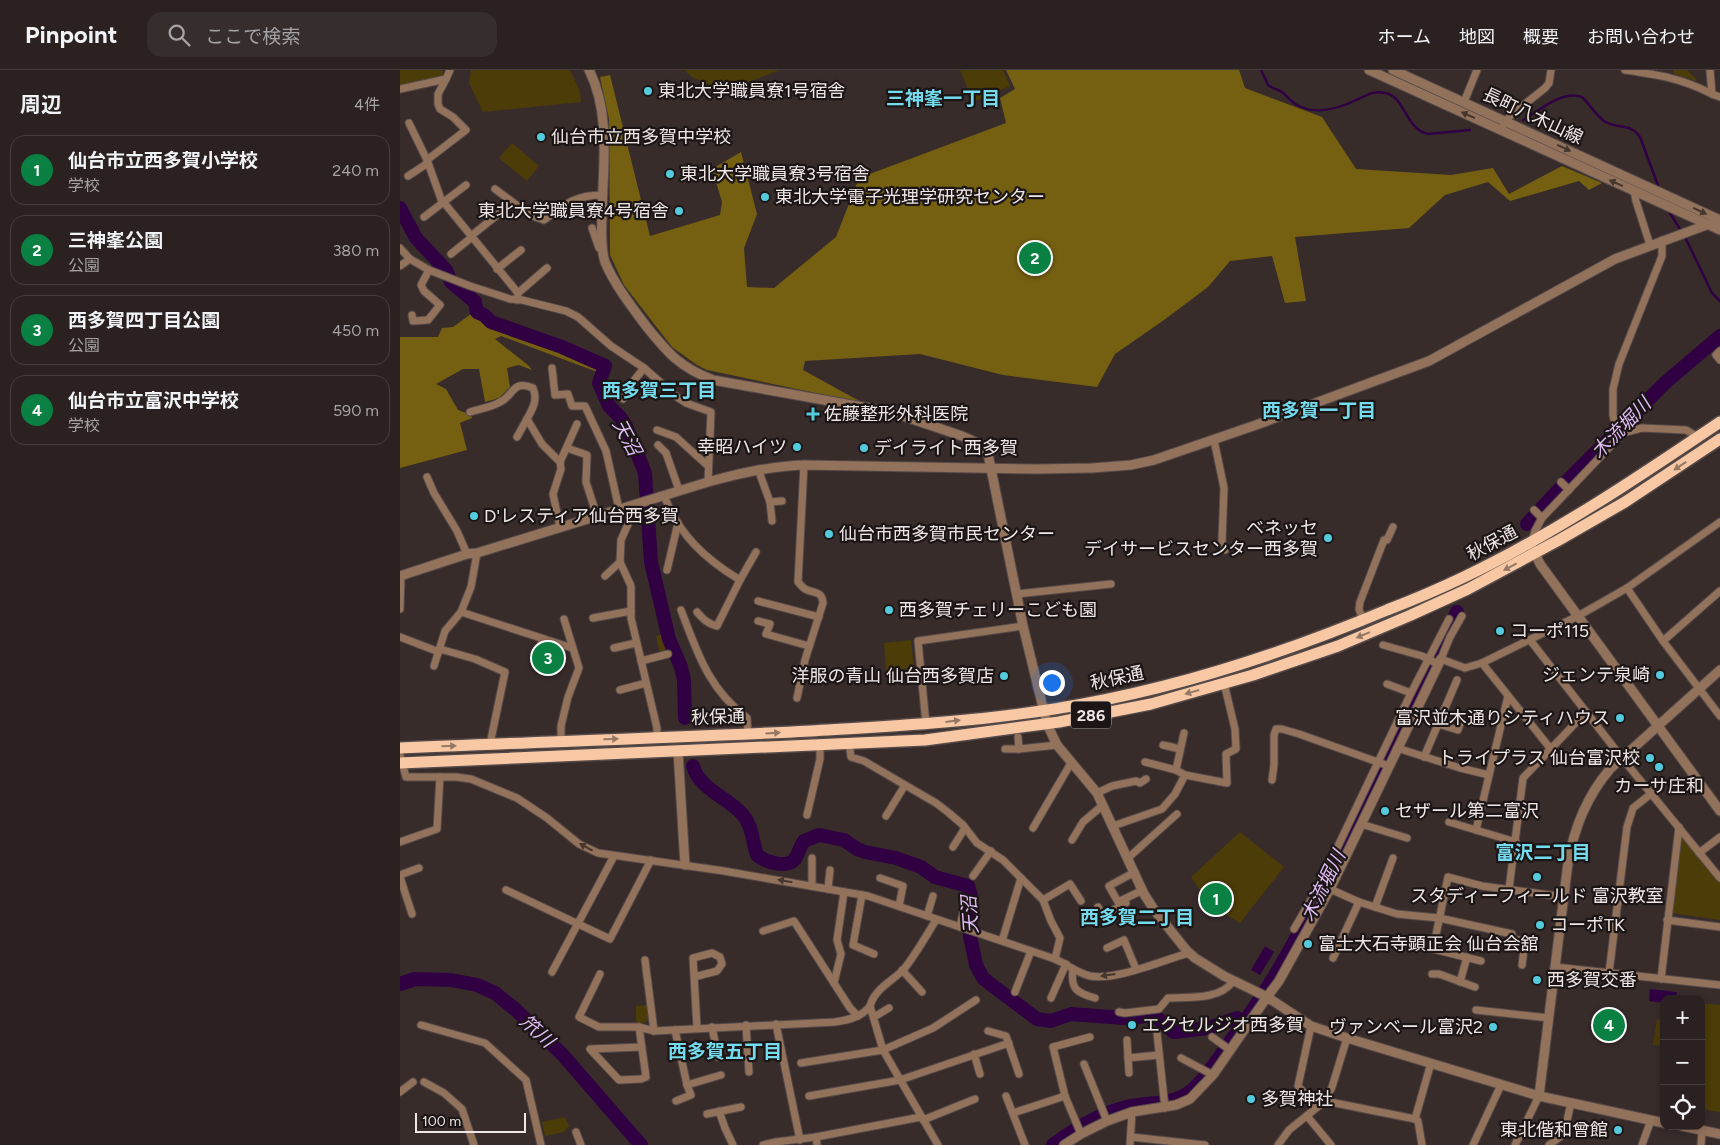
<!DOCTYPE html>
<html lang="ja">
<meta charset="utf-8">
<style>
body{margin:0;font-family:Figtree,"Noto Sans JP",sans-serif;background:#362e2d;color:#f1f3f6}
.controls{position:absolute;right:15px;bottom:15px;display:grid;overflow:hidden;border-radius:10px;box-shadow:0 2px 8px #0003}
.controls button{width:45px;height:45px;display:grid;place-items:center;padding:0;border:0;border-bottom:1px solid #463e3e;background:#2a2120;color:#f1f3f6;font:25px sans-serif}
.scale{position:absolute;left:15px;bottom:12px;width:111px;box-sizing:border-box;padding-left:5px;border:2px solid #eee6e5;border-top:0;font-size:14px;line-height:18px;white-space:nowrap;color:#eee6e5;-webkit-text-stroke:4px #1b1615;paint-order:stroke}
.you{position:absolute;left:651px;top:612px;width:18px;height:18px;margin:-12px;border:4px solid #fff;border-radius:50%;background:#1a73e8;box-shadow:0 0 0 8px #1a73e833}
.badge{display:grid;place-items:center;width:32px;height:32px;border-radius:50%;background:#0b8043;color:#fff;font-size:16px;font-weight:700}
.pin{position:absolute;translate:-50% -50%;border:2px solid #fff;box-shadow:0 1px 5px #0006}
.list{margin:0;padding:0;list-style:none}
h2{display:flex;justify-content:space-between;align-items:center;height:65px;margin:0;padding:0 20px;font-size:21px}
h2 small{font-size:16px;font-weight:400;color:#a5a3a5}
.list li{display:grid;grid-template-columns:32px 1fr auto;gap:15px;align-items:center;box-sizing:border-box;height:70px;margin:0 10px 10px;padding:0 10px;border:1px solid #463e3e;border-radius:15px}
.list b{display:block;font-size:19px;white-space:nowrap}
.list p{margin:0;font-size:16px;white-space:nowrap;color:#a5a3a5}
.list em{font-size:16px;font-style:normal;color:#a5a3a5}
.icon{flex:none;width:28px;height:28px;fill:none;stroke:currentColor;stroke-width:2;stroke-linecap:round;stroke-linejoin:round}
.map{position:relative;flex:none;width:1320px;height:1075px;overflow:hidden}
header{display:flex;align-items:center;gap:30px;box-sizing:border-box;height:70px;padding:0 25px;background:#2a2120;border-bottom:1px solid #463e3e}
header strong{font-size:24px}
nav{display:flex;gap:28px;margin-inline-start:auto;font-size:18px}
.search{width:350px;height:45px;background:#362e2d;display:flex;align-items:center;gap:12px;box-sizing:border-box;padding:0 18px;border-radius:15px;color:#a5a3a5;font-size:19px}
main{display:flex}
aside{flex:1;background:#2a2120}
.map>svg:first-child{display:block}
</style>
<header>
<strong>Pinpoint</strong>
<div class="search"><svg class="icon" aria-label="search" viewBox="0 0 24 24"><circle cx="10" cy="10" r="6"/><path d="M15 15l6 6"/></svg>ここで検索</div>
<nav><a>ホーム</a><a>地図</a><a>概要</a><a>お問い合わせ</a></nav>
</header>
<main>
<aside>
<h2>周辺<small>4件</small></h2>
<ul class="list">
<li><span class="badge">1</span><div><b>仙台市立西多賀小学校</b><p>学校</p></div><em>240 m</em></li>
<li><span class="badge">2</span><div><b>三神峯公園</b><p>公園</p></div><em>380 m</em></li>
<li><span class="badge">3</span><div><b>西多賀四丁目公園</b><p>公園</p></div><em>450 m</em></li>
<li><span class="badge">4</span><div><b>仙台市立富沢中学校</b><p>学校</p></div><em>590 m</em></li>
</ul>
</aside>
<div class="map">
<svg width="1320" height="1075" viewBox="0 0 1320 1075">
<rect width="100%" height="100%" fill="#382c2b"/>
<g fill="#4b3c08">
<path d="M0,0H42L43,7L0,17Z"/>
<path d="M71,0H170L180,21L181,32L83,42L69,13Z"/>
<path d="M284,0H379L325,22L292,7Z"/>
<path d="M560,0H603L610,16L573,32Z"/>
<path d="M1273,0H1287L1297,10L1296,11L1274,4Z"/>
<path d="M112,73L139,96L127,111L99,88Z"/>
<path d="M264,564L269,582L260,584L256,566Z"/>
<path d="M511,570L514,598L486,601L484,573Z"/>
<path d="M146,574L158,578L153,595L138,596L143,575Z"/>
<path d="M840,762L884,797L840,853L810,835L791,807Z"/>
<path d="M1280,765H1282L1320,812V850L1271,843Z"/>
<path d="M1301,933L1320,935V1042L1301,1039Z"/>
<path d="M248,935L249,949L244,953H236V936Z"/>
<path d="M1257,949L1264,950V976L1253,975Z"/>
<path d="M165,1047L169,1056L164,1062L145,1066L142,1052Z"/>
</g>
<g fill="#755f11">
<path d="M606,0H839L845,18L922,47L956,99L1051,105L1093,98L1109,124L1162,96L1202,113L1189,120L1179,111L1110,131L1088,112L1045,125L1009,158L895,167L906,231L885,233L872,186L830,191L808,217L764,250L715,284L697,317L603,305L520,284L405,291L403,300L463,333L307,300L297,295L272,277L224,215L210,185L209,49L200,7L210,5L250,166L320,145L322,132L312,99L341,82L357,144L344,178L347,217L374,218L436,167L459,108L606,53L600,28L615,19Z"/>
<path d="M71,244L202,297L200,303L101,266L95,269L129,296L132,300L119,295L107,298L110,317L99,328L85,332L79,299H63L36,314L46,319L58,340L71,345L72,348L60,353L67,380L0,398V267H38L42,258L53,257Z"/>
</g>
<g fill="#300043">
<path d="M865,876L874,882L860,905L851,900Z"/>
<path d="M1250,919L1277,922L1276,929H1264V933L1249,931Z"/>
</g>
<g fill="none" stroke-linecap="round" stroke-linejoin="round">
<g stroke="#300043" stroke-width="2.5">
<path d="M861,0L868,15C873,19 878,19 882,22C887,26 891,32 897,35C915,45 938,39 956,30C966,26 973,20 985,23C1005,26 1005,59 1028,64L1070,60"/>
<path d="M1123,50C1140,40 1162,20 1182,27C1190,35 1196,45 1204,51C1217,60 1230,52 1240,67L1259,118"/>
<path d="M1268,140L1285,167L1312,223L1320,231"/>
</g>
<g stroke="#300043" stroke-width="14">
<path d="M0,138L16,168L46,200L51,212L75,232L77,242L84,245L91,252L162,277L205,296L199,313L209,336L220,347L226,356L245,403L251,492L269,569L281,597L284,610L285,648"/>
<path d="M1127,454L1167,411L1266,312L1320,266"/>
<path d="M293,696C299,719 329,728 343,745C353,757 352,771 357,785C365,792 387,799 395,789C399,783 400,776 404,771L419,765L444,770L457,779L465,782L496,788L521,797L535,807L568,816L571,826L570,866L576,895L583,908L593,916L637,949L651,951L671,944L723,948L751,946L757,948L774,962L808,958L837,948L841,956"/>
<path d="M0,914L15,909L51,910L77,915L95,923L116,940L162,984L241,1075"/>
<path d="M653,1075C675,1059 697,1045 723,1038C747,1031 772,1037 792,1020C809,1006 824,979 838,961C889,891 926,813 962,736C993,670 1024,605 1057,542"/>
</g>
<defs>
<g id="minor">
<path d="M1225,0C1259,5 1281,8 1312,24"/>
<path d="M1310,0L1312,24L1320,27"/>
<path d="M0,19L46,9L50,0"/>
<path d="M1064,32L1077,0"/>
<path d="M9,53L27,90L41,129L118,223L117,230"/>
<path d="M1104,55L1110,46L1145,18L1149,13L1151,0"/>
<path d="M27,90L66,60L53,47L40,39L38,34V24L46,9"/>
<path d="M8,106L28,93"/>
<path d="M95,119L130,145L144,150C164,135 175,125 202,125"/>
<path d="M1234,121L1236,131L1250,175"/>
<path d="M24,147L66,115"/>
<path d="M192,158L199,178H202"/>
<path d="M71,166L101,142"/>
<path d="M0,178L10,189L29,200L70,216L110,229L122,230L166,241L178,247L211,276L244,298L277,327L286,333L311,342L308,412"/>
<path d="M51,184L72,167"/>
<path d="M0,196L10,189"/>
<path d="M97,199L121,180"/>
<path d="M118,223L147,198"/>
<path d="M12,245L13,251L28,250L40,235L24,221L21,215L29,200"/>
<path d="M1320,281L1316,285L1320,290"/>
<path d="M152,298L155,325L168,324L172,336H185L206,381L219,439"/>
<path d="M223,329L232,313L244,298"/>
<path d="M70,342C80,339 92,337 100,332C114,326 112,309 133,318C138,330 133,338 127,349L142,374L160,392L161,399L153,424L160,457"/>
<path d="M257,360L276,367L308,396"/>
<path d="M117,367L127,349"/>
<path d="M1218,367L1213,345V319L1219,294L1262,186V170"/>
<path d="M814,370L824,418L822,471L825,480"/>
<path d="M258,375L266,383L279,420"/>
<path d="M167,378L187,385L186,412L197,446"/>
<path d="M160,392L177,354"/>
<path d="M358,399L370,432L372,451"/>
<path d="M27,407L34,423L57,461L67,484"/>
<path d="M1161,412L1169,420"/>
<path d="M264,425C278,464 305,489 340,510L317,556C308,554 303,549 297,542"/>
<path d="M370,432L382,431"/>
<path d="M231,435L229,452L221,470L220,492L231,516V548L257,658V667"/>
<path d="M1134,440L1142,448"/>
<path d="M1132,471L1135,461L1142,448L1223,363L1242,358L1286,360L1298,367"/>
<path d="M267,500L278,453"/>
<path d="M205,506L220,492"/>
<path d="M340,510L356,482"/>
<path d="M1227,518L1263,571L1320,646"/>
<path d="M617,524L711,514"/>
<path d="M358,531L419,547"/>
<path d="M0,539L1,506"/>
<path d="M281,540C298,584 308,618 347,648L348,664"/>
<path d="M61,542L172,578"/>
<path d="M1062,546L1050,567L1041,589L1065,598L1082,593L1178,546L1227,518L1320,452"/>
<path d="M193,548L231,541"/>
<path d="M963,550L959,539L960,532L984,470H987L993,457"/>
<path d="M358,551L370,554L366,564L409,576"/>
<path d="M0,567L39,582"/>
<path d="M1130,570L1222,688L1320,808"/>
<path d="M1263,571L1320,521"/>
<path d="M983,575L1022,586L1038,594"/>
<path d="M214,578L236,573"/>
<path d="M40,579L75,589L105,602L90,674"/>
<path d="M136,587L143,569"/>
<path d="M241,591L268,584"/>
<path d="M1082,593L1150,678"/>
<path d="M34,596L45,561L61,542L71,517L77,483"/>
<path d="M987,614L1011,623"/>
<path d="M220,620L246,613"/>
<path d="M397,628L405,590L423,533C422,520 414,524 405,519C402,517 400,514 398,512L404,395"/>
<path d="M526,654L518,571L623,556"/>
<path d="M1038,654L1058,660L1061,650"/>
<path d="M618,667L619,679L657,675"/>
<path d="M161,671V656L168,627L179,598L164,549"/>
<path d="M449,673L451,687L464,691L505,715L536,733L549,743L563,755L577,773L603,790L643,830L651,851L660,868L655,889"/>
<path d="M763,675L780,679"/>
<path d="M997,678L1060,698L1089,705"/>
<path d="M605,679H619"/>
<path d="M0,685L6,707H56L71,709L117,728L147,748L179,774L198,783L324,801L468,826L655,889C667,894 677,903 690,906C716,911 763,890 789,883"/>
<path d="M1024,687L1057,610"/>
<path d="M745,692L776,700L785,705L827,713L826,684L836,679L835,659L824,613"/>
<path d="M776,700L784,663"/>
<path d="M872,710L874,695V665L876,659H882L899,664L989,696"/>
<path d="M697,723L712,716L736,711L740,713L746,709"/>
<path d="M407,745L420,689V675"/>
<path d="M486,746L505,715"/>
<path d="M1049,752L1116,772"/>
<path d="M961,754L1007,768"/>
<path d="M713,756L762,739L775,724L785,705"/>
<path d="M633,758L671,693"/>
<path d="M1076,760L1108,626"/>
<path d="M672,770L683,752L703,735"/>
<path d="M0,772L37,759L40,707"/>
<path d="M553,777L565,758"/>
<path d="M1299,783L1320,767"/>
<path d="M728,788L777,744"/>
<path d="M735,802L709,816L718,832L743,820"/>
<path d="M0,805L19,798"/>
<path d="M573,806L591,781"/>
<path d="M0,807L12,844"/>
<path d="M480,808L503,816L499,836"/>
<path d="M412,816V788"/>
<path d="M428,819L430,800"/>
<path d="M930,819L959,832L997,844L1039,848L1112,864L1111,869L1125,871L1122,895"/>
<path d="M1109,819L1123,708L1186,642"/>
<path d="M106,820L210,869L251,790"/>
<path d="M462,825L453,875L474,884"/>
<path d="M643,830L670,814L681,831"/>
<path d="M698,837L702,846L726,833"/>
<path d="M975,837L993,788"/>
<path d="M527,846L533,826"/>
<path d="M536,850C526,866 516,884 504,899C493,911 475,918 470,936L483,980L538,1075"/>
<path d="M1267,850L1320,857"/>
<path d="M560,857L564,838"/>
<path d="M894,859L918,818L1011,623L1049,549"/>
<path d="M363,861L394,851L450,938L458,946"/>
<path d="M602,871L621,808"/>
<path d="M707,878L724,870L736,899"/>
<path d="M933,888L959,832"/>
<path d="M245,890L254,961"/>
<path d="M1081,891L1033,879L1048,807L1082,816L1164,827"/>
<path d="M1155,897L1320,915"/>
<path d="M673,899C670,919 677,923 695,928"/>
<path d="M502,900L522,922"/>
<path d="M152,902L214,786"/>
<path d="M1209,903L1227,757L1233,738L1252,723"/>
<path d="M200,904L179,947L199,957H239L254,961L435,952C448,950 462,947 470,936"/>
<path d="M1032,904H1039L1075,917"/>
<path d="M294,907L317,901L322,894L320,887L312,883L293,888L297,958"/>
<path d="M1261,909L1279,757"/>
<path d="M1060,912L1067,887"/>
<path d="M434,913L441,884L437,870L444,822"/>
<path d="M615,922L631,881"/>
<path d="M651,928L666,894"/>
<path d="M1076,940L1149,948"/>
<path d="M719,942L725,943L759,939L768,928C788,927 821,930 833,911"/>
<path d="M474,947L489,938"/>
<path d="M376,954L400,1070"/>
<path d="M21,955L85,973L126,1010L141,1075"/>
<path d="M346,955L349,1002"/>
<path d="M911,956L898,1016L917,1037"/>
<path d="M239,957L246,1007L241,1009L219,1010L190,979L242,977"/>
<path d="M312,957L318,987"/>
<path d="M275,960L287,1015L291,1025L276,1031"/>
<path d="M588,961L606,966L619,1004"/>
<path d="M757,963L765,1038"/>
<path d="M812,967L830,980"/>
<path d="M727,970L729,1003"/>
<path d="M574,984L580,1004"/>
<path d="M728,988L759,985"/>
<path d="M781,988L813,1005"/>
<path d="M401,993L483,980L533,958L576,930"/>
<path d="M684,994L707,1051"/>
<path d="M24,1012L44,1023L62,1039L74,1075"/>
<path d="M287,1015L321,1005"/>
<path d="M0,1022L13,1012"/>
<path d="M409,1026L500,1010L609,973"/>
<path d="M606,1026L625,1075"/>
<path d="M925,1031L1015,1049"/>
<path d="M319,1041L325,1058L333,1075"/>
<path d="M613,1043L665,1026"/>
<path d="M307,1044L341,1037"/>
<path d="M907,1046L931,1075"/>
<path d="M523,1050L575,1029"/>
<path d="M176,1062L181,1075"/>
<path d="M681,1064L665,1026L653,977L690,967"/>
<path d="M416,1067L417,1075"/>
<path d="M731,1067L805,1075"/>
<path d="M363,1075L376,1072L416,1067L521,1047"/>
<path d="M730,1075L732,1042"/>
<path d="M878,1075L889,1060L925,1031L932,1017L947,968"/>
<path d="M1022,1075L1018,1051L1015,1049L1031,993"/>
<path d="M1073,1075L1101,1015"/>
<path d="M1115,1075L1139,1026"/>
<path d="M1149,1075L1164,1064L1171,1033"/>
<path d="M1242,1075L1251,1050"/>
<path d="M1301,1075L1302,1060"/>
</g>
<g id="tertiary">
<path d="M189,0C211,43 203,96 202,143C202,159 200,176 205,192C214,214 232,237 246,256C268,283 279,297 313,310L491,342L562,366L580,374L588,384L623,556L647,654L657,675L697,723L744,824L755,841L787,881L795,888L824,906L867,927L879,911L930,819L1041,589"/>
<path d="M969,0L1320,160"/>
<path d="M993,0L1320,150"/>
<path d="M1133,479L1140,494L1320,741"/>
<path d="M0,506L67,484L77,483L308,412C340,403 371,396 404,395L637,399L692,398L731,395L754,390L856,355L1029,291L1215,189L1320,150"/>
<path d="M278,681L285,795"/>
<path d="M1139,1026L1168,793C1174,758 1187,726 1210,699L1320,600"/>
<path d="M1282,1056L1320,1064"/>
<path d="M664,1075L681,1064L707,1051L732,1042L776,1035L790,1029L813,1005L867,927L911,956L947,968L1139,1026L1264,1053"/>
</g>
<g id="trunk">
<path d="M0,678C137,672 274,668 411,661C492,656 573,652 654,639C768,621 880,585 987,540C1013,530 1039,519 1064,507C1154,464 1237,408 1320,352"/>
<path d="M0,693L525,670L659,652L751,634L853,605L938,576L1011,545L1068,519L1159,470L1225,432L1320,369"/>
</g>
</defs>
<use href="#minor" stroke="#554a49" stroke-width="9"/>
<use href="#tertiary" stroke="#554a49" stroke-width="11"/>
<use href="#trunk" stroke="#554a49" stroke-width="14"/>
<use href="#minor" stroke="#93725b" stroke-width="7"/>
<use href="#tertiary" stroke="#93725b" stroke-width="9"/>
<use href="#trunk" stroke="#f8c8a4" stroke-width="11"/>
</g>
<defs><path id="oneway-solid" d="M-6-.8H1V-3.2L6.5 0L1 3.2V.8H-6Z" transform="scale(1.25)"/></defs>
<g fill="#45362e">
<use href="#oneway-solid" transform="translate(1068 45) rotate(-156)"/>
<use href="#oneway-solid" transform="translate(1164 78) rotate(25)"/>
<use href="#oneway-solid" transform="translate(1216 113) rotate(-156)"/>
<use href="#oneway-solid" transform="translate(1300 141) rotate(25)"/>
<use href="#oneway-solid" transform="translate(186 777) rotate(-151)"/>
<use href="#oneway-solid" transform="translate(385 811) rotate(-170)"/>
<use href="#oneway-solid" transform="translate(708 905) rotate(172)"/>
</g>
<g fill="#957864">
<use href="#oneway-solid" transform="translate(1280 396) rotate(147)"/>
<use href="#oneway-solid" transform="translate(1110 497) rotate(152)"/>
<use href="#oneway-solid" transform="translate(963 565) rotate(157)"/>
<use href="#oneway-solid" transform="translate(792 622) rotate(164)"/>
<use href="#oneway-solid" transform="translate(553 651) rotate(-7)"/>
<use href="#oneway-solid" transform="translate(373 663) rotate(-3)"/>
<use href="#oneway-solid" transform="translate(211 669) rotate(-2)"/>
<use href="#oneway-solid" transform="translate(49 676) rotate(-2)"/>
</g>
<g fill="#54cadd" stroke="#1b1615" stroke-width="2">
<circle cx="248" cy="21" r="5"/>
<circle cx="141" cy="67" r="5"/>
<circle cx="270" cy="104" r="5"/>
<circle cx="365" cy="127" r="5"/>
<circle cx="279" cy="141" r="5"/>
<path d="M410.5 336.5h5v5h5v5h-5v5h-5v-5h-5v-5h5z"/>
<circle cx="397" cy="377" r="5"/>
<circle cx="464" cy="378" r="5"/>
<circle cx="74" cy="446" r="5"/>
<circle cx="429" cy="464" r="5"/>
<circle cx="928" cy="468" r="5"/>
<circle cx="489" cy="540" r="5"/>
<circle cx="1100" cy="561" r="5"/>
<circle cx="1260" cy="605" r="5"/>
<circle cx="604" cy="606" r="5"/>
<circle cx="1220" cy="648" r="5"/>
<circle cx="1250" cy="688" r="5"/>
<circle cx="1259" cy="697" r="5"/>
<circle cx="985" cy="741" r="5"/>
<circle cx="1137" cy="807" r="5"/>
<circle cx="1140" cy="855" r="5"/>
<circle cx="908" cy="874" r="5"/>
<circle cx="1137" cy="910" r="5"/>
<circle cx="732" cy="955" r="5"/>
<circle cx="1093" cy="957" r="5"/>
<circle cx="851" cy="1029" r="5"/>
<circle cx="1218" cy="1060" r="5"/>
</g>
<g text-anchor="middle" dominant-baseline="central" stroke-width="4.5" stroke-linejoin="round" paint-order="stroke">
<rect fill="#1b1615" stroke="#afa8a7" stroke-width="1" x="671" y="631.5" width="40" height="27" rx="4"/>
<g font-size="16" font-weight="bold" fill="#eee6e5">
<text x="691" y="645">286</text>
</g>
<g font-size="18" fill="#eee6e5" stroke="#1b1615" text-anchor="start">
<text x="258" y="21">東北大学職員寮1号宿舎</text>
<text x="151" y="67">仙台市立西多賀中学校</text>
<text x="280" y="104">東北大学職員寮3号宿舎</text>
<text x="375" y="127">東北大学電子光理学研究センター</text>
<text x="269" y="141" text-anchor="end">東北大学職員寮4号宿舎</text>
<text x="424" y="344">佐藤整形外科医院</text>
<text x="387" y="377" text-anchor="end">幸昭ハイツ</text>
<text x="474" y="378">デイライト西多賀</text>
<text x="84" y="446">D'レスティア仙台西多賀</text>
<text x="918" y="458" text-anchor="end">ベネッセ<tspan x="918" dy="21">デイサービスセンター西多賀</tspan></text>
<text x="439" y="464">仙台市西多賀市民センター</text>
<text x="499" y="540">西多賀チェリーこども園</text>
<text x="1110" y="561">コーポ115</text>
<text x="1250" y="605" text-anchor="end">ジェンテ泉崎</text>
<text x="594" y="606" text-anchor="end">洋服の青山 仙台西多賀店</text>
<text x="1210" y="648" text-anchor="end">富沢並木通りシティハウス</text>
<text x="1240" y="688" text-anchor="end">トライプラス 仙台富沢校</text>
<text x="1259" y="716" text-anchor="middle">カーサ庄和</text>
<text x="995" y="741">セザール第二富沢</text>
<text x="1137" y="826" text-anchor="middle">スタディーフィールド 富沢教室</text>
<text x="1150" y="855">コーポTK</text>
<text x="918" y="874">富士大石寺顕正会 仙台会舘</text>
<text x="1147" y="910">西多賀交番</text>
<text x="742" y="955">エクセルジオ西多賀</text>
<text x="1083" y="957" text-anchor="end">ヴァンベール富沢2</text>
<text x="861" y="1029">多賀神社</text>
<text x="1208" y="1060" text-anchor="end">東北偕和曾館</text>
</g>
<g font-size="18" fill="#eee6e5" stroke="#1b1615">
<text transform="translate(1133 46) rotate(25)">長町八木山線</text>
<text transform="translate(1092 473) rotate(-28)">秋保通</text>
<text transform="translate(717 608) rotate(-12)">秋保通</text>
<text transform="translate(318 647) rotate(-2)">秋保通</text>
</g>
<g font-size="19" font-weight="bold" fill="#73dbed" stroke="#1b1615">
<text x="543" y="28">三神峯一丁目</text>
<text x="259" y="320">西多賀三丁目</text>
<text x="919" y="340">西多賀一丁目</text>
<text x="1143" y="782">富沢二丁目</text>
<text x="737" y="847">西多賀二丁目</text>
<text x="325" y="981">西多賀五丁目</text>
</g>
<g font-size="19" font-style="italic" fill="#e0bbf5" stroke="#1b1615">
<text transform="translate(1221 358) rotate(-46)">木流堀川</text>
<text transform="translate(227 367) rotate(62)">天沼</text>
<text transform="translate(923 816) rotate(-64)">木流堀川</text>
<text transform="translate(570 845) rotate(-94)">天沼</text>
<text transform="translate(137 961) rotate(42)">笊川</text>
</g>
</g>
</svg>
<div class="controls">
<button>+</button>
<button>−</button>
<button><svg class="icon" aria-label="locate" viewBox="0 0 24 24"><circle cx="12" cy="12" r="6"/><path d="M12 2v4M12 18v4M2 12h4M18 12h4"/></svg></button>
</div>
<div class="scale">100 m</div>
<div class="you"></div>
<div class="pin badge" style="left:816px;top:829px">1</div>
<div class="pin badge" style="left:635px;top:188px">2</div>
<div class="pin badge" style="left:148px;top:588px">3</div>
<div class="pin badge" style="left:1209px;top:955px">4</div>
</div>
</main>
